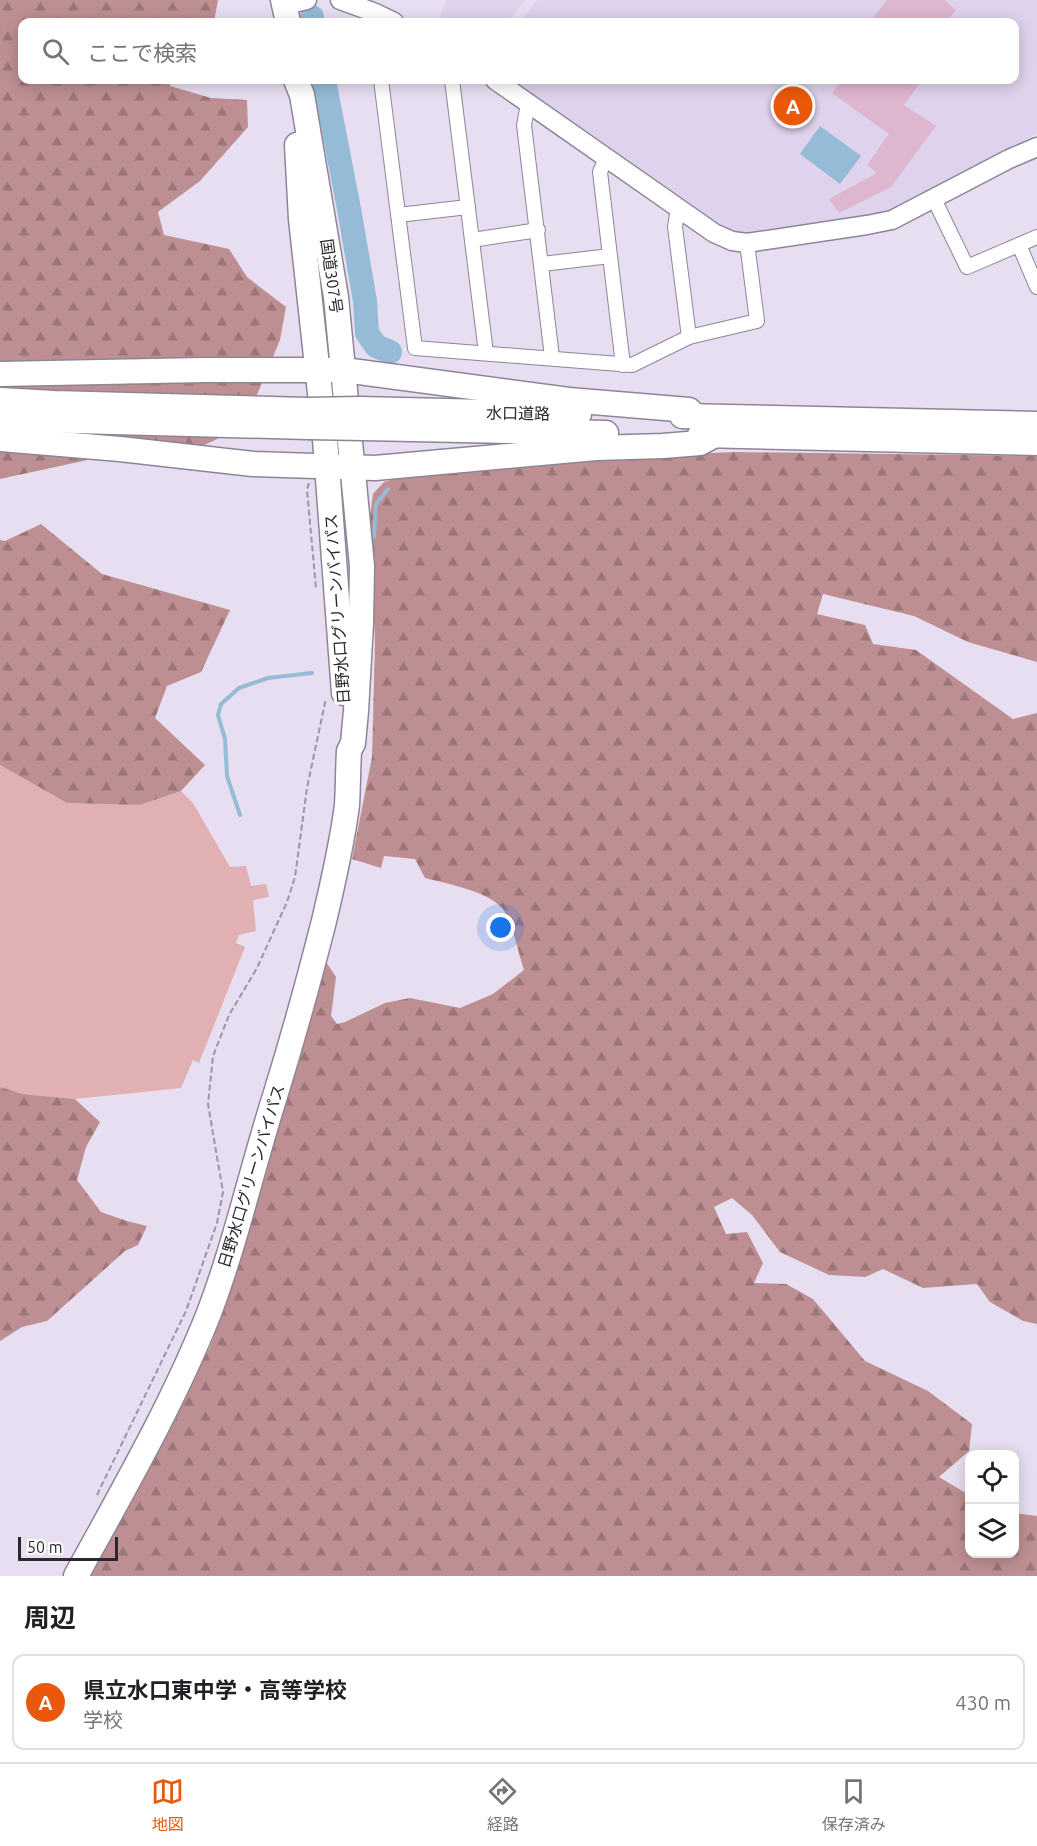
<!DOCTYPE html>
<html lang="ja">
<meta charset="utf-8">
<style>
body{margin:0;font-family:Ubuntu,"Noto Sans JP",sans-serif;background:#f2f2f2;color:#202124}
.controls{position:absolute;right:18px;bottom:18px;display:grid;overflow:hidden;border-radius:12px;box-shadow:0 3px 15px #0003}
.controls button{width:54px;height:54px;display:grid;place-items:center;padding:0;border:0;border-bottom:2px solid #e0e0e0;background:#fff;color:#202124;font:30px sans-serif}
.scale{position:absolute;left:18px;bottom:15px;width:100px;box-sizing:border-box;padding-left:6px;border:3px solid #2a272e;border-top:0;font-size:16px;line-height:21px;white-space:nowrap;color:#2a272e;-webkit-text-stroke:4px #fff;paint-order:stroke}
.you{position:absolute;left:501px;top:928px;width:21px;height:21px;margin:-15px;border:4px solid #fff;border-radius:50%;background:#1a73e8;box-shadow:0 0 0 9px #1a73e833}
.badge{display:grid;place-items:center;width:39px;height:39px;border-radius:50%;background:#ea580c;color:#fff;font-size:20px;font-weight:700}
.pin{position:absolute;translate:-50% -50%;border:3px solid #fff;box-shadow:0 2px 6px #0006}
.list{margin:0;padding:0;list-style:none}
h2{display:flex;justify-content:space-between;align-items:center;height:78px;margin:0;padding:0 24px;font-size:26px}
h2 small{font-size:20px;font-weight:400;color:#757577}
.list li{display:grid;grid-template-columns:39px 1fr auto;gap:18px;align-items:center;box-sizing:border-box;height:96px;margin:0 12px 12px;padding:0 12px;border:2px solid #e0e0e0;border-radius:12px}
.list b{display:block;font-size:22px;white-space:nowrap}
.list p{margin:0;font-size:20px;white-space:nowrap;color:#757577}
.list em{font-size:20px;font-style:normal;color:#757577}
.icon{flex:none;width:33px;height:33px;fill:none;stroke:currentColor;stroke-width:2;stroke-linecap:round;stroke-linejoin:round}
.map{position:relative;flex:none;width:1037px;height:1576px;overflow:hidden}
.search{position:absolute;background:#fff;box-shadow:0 3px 15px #0003;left:18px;right:18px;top:18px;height:66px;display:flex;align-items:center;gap:15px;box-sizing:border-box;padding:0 21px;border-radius:12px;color:#757577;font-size:22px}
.sheet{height:186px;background:#fff}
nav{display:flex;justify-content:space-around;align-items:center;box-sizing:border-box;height:84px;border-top:2px solid #e0e0e0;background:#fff;font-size:16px;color:#757577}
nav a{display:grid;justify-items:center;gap:3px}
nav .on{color:#ea580c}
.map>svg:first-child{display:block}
</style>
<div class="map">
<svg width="1037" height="1576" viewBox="0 0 1037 1576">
<defs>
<pattern id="forest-firs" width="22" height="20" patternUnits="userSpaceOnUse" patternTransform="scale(1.5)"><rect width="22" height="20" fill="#be8f92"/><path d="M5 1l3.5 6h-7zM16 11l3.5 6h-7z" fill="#9b7578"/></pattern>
</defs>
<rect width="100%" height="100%" fill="#e7def1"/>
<g fill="#ded2ec">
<path d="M446,0H525L508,22H439Z"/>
<path d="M537,0H1037V133L920,197L881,215L750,235L726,231L512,80H1014V22H520Z"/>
</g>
<path fill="#e0b0b2" d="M0,765L67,803L140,805L181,791L193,803L230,867L246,866L251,886L266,884L269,897L253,900L256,931L239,935L236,943L245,947L199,1063L193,1060L181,1088L75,1099L23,1094L0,1087Z"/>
<g fill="url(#forest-firs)">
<path d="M0,0H218L214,22H22V80H171L170,86L211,98L247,100L248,127L200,181L158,212L164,235L229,249L247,277L286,307L280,340L251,409L239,429L202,446H152L0,479Z"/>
<path d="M735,452L1037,456V662L968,642L914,616L823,594L817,614L865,625L873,644L916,650L1013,719L1037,713V1324L1023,1321L990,1302L977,1284L923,1288L883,1269L865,1277L829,1275L780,1252L752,1215L732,1198L714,1207L726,1234L747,1232L763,1263L754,1283L786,1284L813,1299L865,1361L928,1391L972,1424L969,1451L939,1477L969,1495L970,1554H1014L1015,1513L1037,1516V1576H88L210,1347L240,1260L326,962L336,977L331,1016L337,1024L345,1022L385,1003L410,998L460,1008L493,994L524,970C519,956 512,919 502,908C487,891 448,884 425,878L415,859L384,856L381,868L352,859L372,757L375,643L370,517L373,494L384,482L411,474L552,460Z"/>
<path d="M41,524L102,574L230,610L201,672L167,686L155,718L205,765L181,791L140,805L67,803L0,765V540L5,541Z"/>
<path d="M0,1087L23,1094L75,1099L100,1122L86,1147L77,1180L101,1212L127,1221L147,1226L138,1245L125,1251L47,1321L22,1327L0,1341Z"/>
</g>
<path fill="#95bbd6" d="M820,126L861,156L840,184L800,154Z"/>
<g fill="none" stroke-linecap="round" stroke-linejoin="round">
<g stroke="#95bbd6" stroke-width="4">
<path d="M374,537L376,504L388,489"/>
<path d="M240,815L227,776L225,739L218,715L221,704L239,688L268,678L312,673"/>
</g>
<g stroke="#95bbd6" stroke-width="24">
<path d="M312,17L313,22"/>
<path d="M324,80L349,209L365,301L367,333L376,346L390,352"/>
</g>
</g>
<g fill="#deb6cf">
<path d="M887,0H944L956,10L946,22H870Z"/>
<path d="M842,80H922L904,105L936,126L891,187L839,213L829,199L877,173L867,165L889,134L832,93Z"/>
</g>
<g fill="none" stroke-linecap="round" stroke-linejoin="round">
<defs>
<g id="street">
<path d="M381,80L415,348L632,365L689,337L757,321L747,243"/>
<path d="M452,80L486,353"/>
<path d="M528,104L524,125L552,357"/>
<path d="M606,158L600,172L623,365"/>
<path d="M934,199L967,267L1037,237"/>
<path d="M678,208L675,227L689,337"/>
<path d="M398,215L468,207"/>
<path d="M472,240L538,230"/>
<path d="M1019,245L1037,287"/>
<path d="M542,264L610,256"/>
</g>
<g id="secondary">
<path d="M340,0L373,12L394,22"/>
<path d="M285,5L307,0"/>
<path d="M495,80L714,233L732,241L747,243L867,225L892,220L1009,159L1037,147"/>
</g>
<g id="highway">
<path d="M283,0L288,22"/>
<path d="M297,145L301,219L325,439L344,693"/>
<path d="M0,374L204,370H344L569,400L689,410L696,417"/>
<path d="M0,400L54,403L307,410"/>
<path d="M359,409L579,414"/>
<path d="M682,416L1037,424"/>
<path d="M0,419L309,427"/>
<path d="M364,428L606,433"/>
<path d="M700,435L1037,443"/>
<path d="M0,439L120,449L253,464L375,468L596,448L663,446L700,443L715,435"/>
<path d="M76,1576C123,1490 173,1404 209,1313C236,1242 252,1168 275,1096C293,1038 309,980 324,921C333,883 342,844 347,805C348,787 348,769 349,751L353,743L356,711L361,623L362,566L336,297L302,95L296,80"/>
</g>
</defs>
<use href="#street" stroke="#8d8597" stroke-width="16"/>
<use href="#secondary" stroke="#8d8597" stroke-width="21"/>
<use href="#highway" stroke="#8d8597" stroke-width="27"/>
<g stroke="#9c95a3" stroke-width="2" stroke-dasharray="6 3" stroke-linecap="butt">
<path d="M309,483L307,490L316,588"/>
<path d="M97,1495L186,1311L217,1223L223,1192L208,1104L213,1056L229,1015L257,968L287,902L295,877L307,788L326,698"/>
</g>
<use href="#street" stroke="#fff" stroke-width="14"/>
<use href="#secondary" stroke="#fff" stroke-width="18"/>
<use href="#highway" stroke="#fff" stroke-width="24"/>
<defs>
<g id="highway-bridge">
<path d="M307,410L359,409"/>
<path d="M309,427L364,428"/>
</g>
</defs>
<use href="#highway-bridge" stroke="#8d8597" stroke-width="27" stroke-linecap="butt"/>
<use href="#highway-bridge" stroke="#fff" stroke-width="24"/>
</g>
<g text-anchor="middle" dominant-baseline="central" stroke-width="6" stroke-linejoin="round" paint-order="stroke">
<g font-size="16" fill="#2a272e" stroke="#fff">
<text transform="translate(332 276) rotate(82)">国道307号</text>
<text transform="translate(518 413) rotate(1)">水口道路</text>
<text transform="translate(337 609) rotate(-94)">日野水口グリーンバイパス</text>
<text transform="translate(251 1176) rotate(-73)">日野水口グリーンバイパス</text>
</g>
</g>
</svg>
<div class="controls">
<button><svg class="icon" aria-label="locate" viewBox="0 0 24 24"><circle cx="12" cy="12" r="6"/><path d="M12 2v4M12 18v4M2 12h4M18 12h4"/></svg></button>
<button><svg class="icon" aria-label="layers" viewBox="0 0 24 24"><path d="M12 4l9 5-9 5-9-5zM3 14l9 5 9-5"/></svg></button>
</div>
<div class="scale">50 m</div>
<div class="you"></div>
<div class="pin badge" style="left:793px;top:106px">A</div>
<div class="search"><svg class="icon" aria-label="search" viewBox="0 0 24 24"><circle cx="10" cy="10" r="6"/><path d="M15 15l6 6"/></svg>ここで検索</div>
</div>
<section class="sheet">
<h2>周辺<small></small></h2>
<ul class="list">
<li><span class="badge">A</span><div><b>県立水口東中学・高等学校</b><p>学校</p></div><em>430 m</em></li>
</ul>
</section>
<nav>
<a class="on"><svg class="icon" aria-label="map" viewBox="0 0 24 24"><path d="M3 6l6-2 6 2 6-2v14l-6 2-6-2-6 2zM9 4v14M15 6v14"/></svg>地図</a>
<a><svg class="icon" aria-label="directions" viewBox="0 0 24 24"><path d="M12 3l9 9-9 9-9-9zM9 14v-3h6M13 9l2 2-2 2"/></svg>経路</a>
<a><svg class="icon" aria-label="saved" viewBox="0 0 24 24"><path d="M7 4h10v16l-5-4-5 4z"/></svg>保存済み</a>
</nav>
